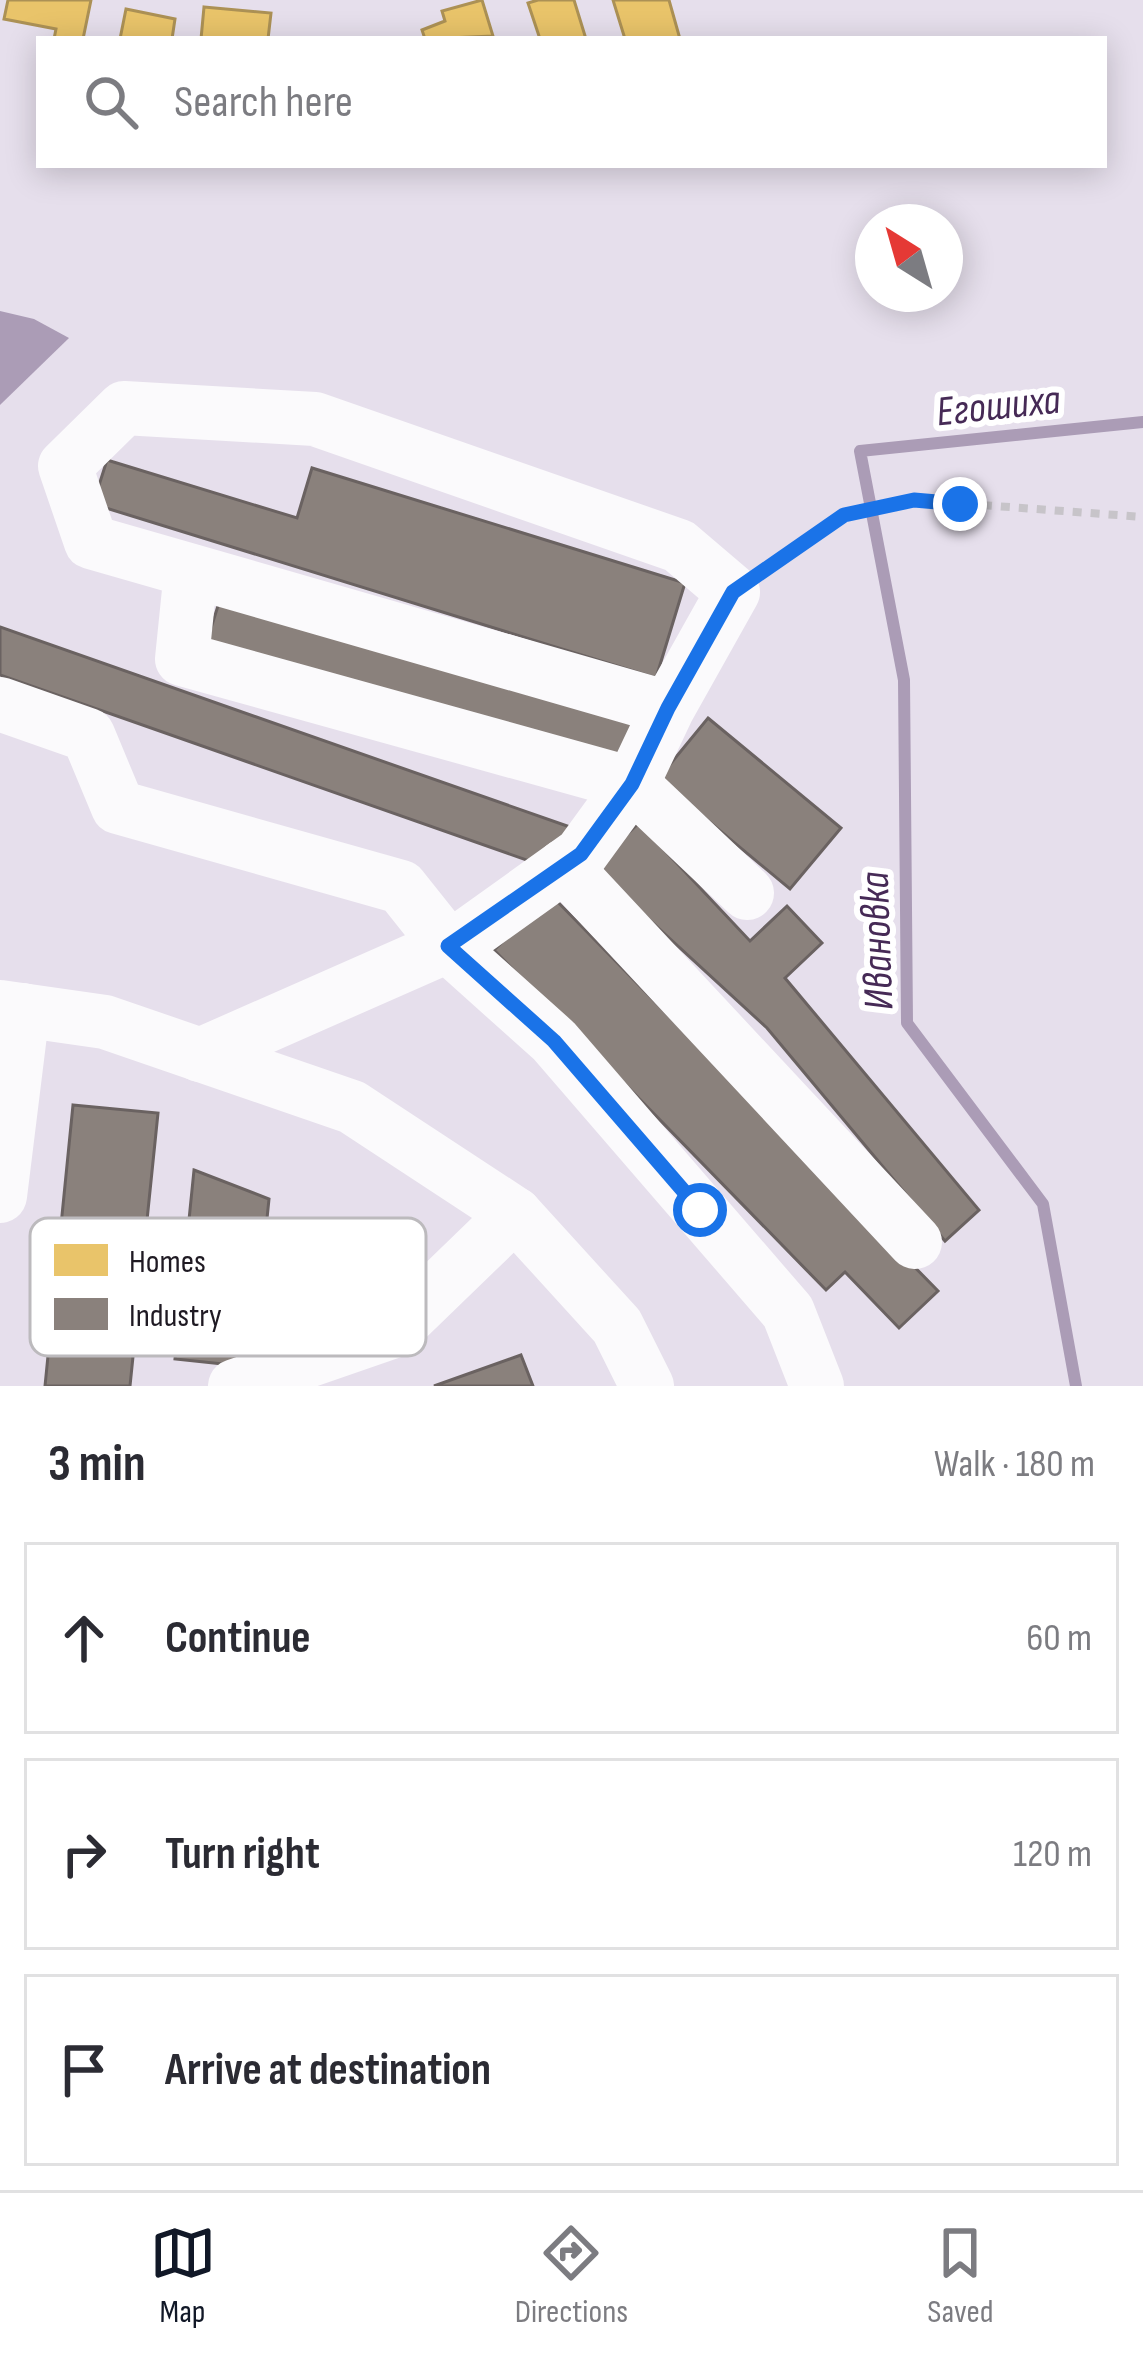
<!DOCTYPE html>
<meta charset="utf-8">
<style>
body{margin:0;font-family:"Sofia Sans Condensed",sans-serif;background:#f2f2f3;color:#2b2b33}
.compass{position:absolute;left:855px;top:204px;width:108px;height:108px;border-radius:50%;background:#fff;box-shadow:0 6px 30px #0003;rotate:323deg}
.stop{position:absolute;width:36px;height:36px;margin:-27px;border:9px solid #1a73e8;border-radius:50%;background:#fff}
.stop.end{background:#1a73e8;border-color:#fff;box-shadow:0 3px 12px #0008}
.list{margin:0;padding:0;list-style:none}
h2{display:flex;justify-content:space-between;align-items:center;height:156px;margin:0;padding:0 48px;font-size:51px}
h2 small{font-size:39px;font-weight:400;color:#7c7c81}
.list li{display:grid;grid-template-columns:78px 1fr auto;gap:36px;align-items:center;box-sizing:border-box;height:192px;margin:0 24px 24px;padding:0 24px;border:3px solid #e1e1e2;border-radius:0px}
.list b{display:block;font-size:45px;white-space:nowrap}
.list em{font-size:39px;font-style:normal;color:#7c7c81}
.icon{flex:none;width:66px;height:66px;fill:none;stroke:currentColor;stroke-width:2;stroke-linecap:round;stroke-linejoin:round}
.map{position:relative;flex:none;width:1143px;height:1386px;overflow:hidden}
.search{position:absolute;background:#fff;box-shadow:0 6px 30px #0003;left:36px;right:36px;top:36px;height:132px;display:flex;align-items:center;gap:30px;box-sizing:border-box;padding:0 42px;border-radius:0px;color:#7c7c81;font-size:45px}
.sheet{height:804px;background:#fff}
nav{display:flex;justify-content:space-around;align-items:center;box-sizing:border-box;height:168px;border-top:3px solid #e1e1e2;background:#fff;font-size:33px;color:#7c7c81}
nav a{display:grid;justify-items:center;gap:6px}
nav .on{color:#111827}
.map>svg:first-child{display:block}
.water{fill:#ab9cb6}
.homes{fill:#e9c46a;stroke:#ac9155;stroke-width:3}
.industry{fill:#8a817c;stroke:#6a6261;stroke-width:3}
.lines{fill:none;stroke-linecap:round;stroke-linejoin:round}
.stream{stroke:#ab9cb6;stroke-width:12}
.path{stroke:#c7c4c9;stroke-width:8;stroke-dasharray:9 9;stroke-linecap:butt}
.minor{stroke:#fbfafc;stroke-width:54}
.route{stroke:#1a73e8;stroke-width:15}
.labels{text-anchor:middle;stroke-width:12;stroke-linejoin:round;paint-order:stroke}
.water-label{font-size:42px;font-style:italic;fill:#462a56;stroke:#fff}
.key{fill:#fff;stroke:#bcbabd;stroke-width:3}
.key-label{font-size:33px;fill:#1f1a23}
</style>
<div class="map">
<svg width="1143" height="1386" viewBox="0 0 1143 1386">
<rect width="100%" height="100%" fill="#e6dfec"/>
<polygon class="water" points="0,311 34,319 69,338 0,405"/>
<g class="homes">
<polygon points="8,0 91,0 83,39 54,39 56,29 4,19"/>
<polygon points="482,0 493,36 425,39 422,30 445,21 442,11"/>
<polygon points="538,0 574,0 586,39 540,39 528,3"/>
<polygon points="613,0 669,0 680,39 625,39"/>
<polygon points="204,7 271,13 268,39 201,39"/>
<polygon points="126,9 175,19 172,39 120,39"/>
</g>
<g class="industry">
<polygon points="107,460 297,518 312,468 685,583 656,678 93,504"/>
<polygon points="222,593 639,718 624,770 206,644"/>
<polygon points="0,627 570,827 555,870 0,675"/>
<polygon points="708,718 841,828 790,889 658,779"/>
<polygon points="639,823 750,941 787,906 822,943 785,978 979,1210 945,1241 767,1028 592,867"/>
<polygon points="551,895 938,1291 899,1328 845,1272 826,1290 494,950"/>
<polygon points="73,1105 158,1113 130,1386 45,1386"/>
<polygon points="194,1170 269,1199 252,1367 175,1359"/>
<polygon points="521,1355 533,1386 434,1386"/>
</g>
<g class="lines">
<polyline class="stream" points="1076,1386 1043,1204 907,1023 904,680 860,451 1143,422"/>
<polyline class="path" points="767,568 845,515 914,500 1143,517"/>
<g class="minor">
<polyline points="191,571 182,659 632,784 747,893"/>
<polyline points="0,704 88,735 118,807 401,887 448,946 554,1041 788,1312 817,1386"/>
<polyline points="564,866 915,1242"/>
<polyline points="0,1007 105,1022 352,1107 515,1214 617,1326 647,1386"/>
<polyline points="200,1055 461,940 581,854 632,784 668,708 733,592 679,546 315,419 124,408 65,466 91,542 668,708"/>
<polyline points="0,1196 23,1010"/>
<polyline points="235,1386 394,1331 515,1214"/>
</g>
</g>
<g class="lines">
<polyline class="route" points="700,1210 554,1041 448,946 581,854 632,784 668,708 733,592 844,515 914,500 960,504"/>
</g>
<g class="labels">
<g class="water-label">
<text transform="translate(998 404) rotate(-6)" y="15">Егошиха</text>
<text transform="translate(875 941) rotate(-92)" y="15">Ивановка</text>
</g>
</g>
<rect x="30" y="1218" width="396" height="138" rx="18" class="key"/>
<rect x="54" y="1244" width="54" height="32" fill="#e9c46a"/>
<rect x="54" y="1298" width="54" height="32" fill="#8a817c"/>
<g class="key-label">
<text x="129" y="1272">Homes</text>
<text x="129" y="1326">Industry</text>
</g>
</svg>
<svg class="compass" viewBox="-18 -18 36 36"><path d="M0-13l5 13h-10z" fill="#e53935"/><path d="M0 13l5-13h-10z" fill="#7c7c81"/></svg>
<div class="stop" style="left:700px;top:1210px"></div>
<div class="stop end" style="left:960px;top:504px"></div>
<div class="search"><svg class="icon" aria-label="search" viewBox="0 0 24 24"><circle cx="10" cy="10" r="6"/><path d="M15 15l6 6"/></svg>Search here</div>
</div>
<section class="sheet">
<h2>3 min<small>Walk · 180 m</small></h2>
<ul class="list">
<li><svg class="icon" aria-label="ahead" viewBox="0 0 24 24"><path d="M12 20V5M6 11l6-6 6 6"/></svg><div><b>Continue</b></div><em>60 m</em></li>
<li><svg class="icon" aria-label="right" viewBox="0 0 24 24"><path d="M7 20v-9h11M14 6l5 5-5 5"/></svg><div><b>Turn right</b></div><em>120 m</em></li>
<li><svg class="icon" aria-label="arrive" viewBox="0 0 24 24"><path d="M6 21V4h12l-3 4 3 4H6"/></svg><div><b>Arrive at destination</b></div></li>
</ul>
</section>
<nav>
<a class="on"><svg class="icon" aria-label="map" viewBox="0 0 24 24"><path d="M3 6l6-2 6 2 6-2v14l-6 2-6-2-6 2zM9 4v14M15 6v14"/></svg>Map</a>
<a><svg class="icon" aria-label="directions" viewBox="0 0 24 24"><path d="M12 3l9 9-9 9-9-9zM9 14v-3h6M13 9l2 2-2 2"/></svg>Directions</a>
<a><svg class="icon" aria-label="saved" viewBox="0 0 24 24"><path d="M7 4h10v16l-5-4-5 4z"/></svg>Saved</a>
</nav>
